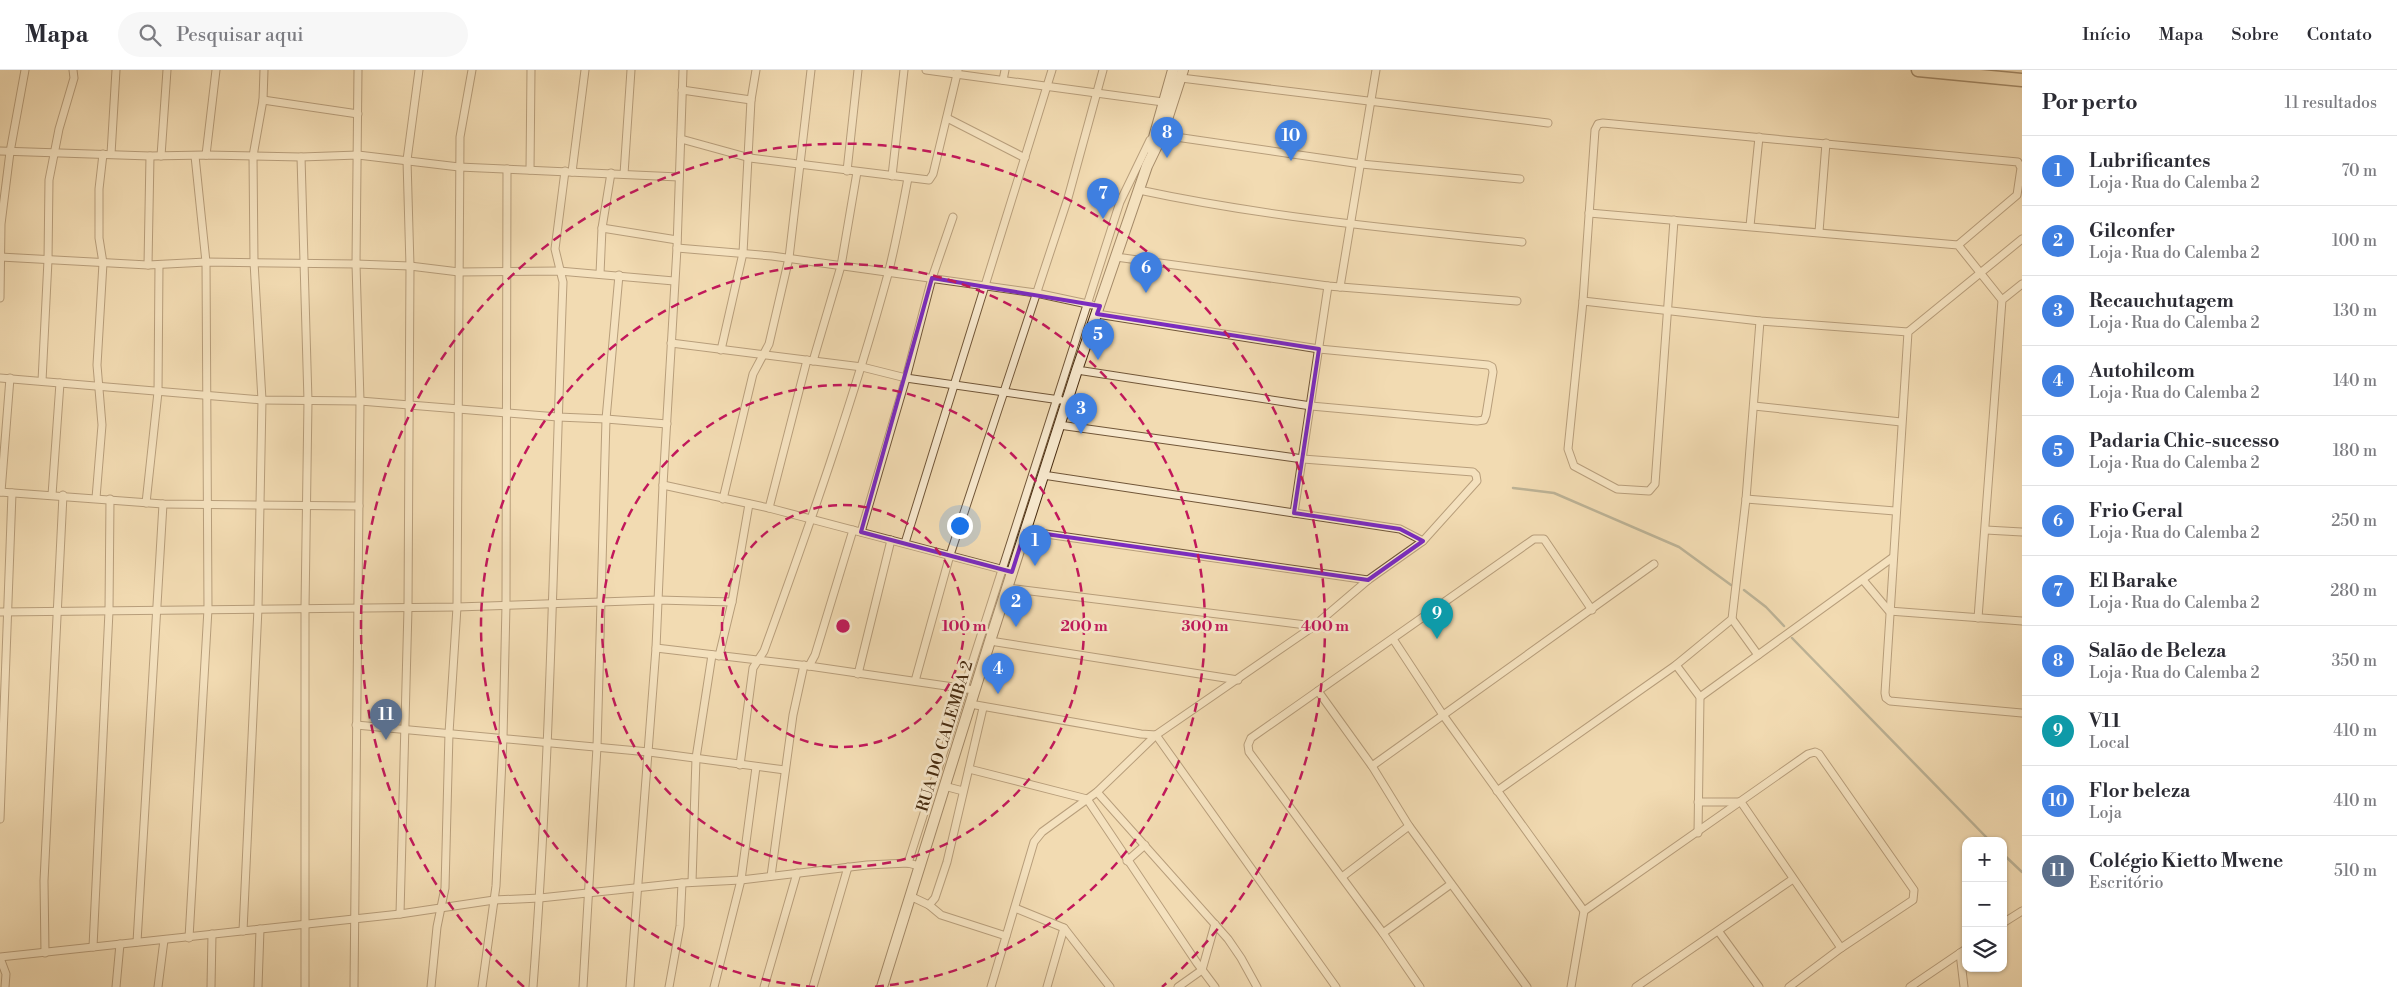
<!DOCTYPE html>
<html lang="pt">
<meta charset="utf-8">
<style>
body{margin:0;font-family:"Libre Bodoni",serif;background:#f7f7f7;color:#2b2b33}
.controls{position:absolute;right:15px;bottom:15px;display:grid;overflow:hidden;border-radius:10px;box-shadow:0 1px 4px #0004}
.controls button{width:45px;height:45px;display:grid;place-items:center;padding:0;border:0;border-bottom:1px solid #e1e1e2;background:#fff;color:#2b2b33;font:25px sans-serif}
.you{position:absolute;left:959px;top:455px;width:18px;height:18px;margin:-12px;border:4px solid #fff;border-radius:50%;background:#1a73e8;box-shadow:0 0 0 8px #1a73e833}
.badge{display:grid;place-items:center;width:32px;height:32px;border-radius:50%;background:#8f2418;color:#fff;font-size:16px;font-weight:700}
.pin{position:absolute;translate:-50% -41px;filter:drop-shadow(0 1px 2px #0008)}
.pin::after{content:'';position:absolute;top:26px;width:18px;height:15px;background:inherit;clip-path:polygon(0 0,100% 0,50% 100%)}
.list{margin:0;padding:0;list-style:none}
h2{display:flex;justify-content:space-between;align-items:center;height:65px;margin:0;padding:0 20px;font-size:21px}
h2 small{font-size:16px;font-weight:400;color:#7c7c81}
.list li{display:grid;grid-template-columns:32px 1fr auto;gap:15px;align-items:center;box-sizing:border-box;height:70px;padding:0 20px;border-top:1px solid #e1e1e2}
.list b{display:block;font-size:19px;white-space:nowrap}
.list p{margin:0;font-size:16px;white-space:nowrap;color:#7c7c81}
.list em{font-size:16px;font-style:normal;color:#7c7c81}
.icon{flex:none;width:28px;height:28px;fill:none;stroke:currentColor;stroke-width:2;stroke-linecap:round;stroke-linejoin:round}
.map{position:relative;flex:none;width:2022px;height:917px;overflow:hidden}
header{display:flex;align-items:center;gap:30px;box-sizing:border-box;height:70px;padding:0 25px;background:#fff;border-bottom:1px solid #e1e1e2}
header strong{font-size:24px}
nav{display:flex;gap:28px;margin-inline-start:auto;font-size:18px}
.search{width:350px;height:45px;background:#f7f7f7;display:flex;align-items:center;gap:12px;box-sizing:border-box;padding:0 18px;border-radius:28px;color:#7c7c81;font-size:19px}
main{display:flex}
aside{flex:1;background:#fff}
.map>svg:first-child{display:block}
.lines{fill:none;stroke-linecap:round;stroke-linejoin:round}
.stream{stroke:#7a8071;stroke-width:2.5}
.street-casing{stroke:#715638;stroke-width:9}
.secondary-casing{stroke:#462a0f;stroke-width:12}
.highway-casing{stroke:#462a0f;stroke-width:15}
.street{stroke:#f7e8cd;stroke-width:7}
.secondary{stroke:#f7e8cd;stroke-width:10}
.highway{stroke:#f2dbb2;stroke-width:12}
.marked{fill:none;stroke:#7b2cbf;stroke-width:4;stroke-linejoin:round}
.ring{fill:none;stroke:#c2185b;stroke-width:2.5;stroke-dasharray:9 6}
.labels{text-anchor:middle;stroke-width:5;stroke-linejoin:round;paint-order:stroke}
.street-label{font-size:16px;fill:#462a0f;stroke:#f7e8cd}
.centre{fill:#c2185b;stroke:#f7e8cd;stroke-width:2.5}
.ring-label{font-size:15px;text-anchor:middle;font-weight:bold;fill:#c2185b;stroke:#f7e8cd;stroke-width:5;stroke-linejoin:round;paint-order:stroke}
</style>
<header>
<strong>Mapa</strong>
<div class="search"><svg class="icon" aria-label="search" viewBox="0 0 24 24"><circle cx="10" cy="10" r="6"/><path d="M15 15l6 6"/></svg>Pesquisar aqui</div>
<nav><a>Início</a><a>Mapa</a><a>Sobre</a><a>Contato</a></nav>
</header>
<main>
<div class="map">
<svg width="2022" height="917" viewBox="0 0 2022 917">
<rect width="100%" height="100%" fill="#f2dbb2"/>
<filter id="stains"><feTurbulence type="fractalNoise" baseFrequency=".004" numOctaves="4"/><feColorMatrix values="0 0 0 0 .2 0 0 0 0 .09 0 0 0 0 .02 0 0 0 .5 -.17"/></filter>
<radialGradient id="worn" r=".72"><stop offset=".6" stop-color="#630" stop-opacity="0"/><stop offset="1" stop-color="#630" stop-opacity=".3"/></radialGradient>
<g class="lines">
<g class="stream">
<polyline points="1513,418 1554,423 1679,477 1731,515"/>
<polyline points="1744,520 1766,537 1784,556"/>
<polyline points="1792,568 1990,771"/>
<polyline points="2003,784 2022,802"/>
</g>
<defs>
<g id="street">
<polyline points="926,0 1163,32"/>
<polyline points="1181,8 1548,53"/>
<polyline points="1003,10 1005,0"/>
<polyline points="682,20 751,30"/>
<polyline points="263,30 358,44"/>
<polyline points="947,48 1025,88"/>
<polyline points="1162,65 1361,94 1520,109"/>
<polyline points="681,69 750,88 929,110 933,104 958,0"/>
<polyline points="0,81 150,86 206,85 301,87 358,85 459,97 679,107"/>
<polyline points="111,84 116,0"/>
<polyline points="206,85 216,0"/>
<polyline points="161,86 167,0"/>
<polyline points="301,87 308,331 305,538 305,917"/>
<polyline points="530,100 531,0"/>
<polyline points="847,101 858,0"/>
<polyline points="572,102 585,0"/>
<polyline points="624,104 631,0"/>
<polyline points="892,106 904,0"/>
<path d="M1139,120c126,27 255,39 383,52"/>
<polyline points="1589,143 1958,175 2002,230"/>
<polyline points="1674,150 1655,414 1649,421 1617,419 1574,396 1568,379 1583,231 1595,60 1598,54 1603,53 2018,92 2021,98 2017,125 1958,175"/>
<polyline points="1750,156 1759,67"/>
<polyline points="602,158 677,170"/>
<polyline points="1819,162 1826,73"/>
<polyline points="2022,169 1908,262 1885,623 1886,628 1890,631 2022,643"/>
<polyline points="677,178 772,186 1036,223 1092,235"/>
<polyline points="0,187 148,195 206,192 356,194 410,196 459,202 559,201 674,211"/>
<polyline points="1116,187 1328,216 1517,231"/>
<polyline points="148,195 150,86"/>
<polyline points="600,204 602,158 611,103"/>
<polyline points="1340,217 1376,0"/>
<polyline points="0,228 1,154 10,82 25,0"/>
<polyline points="1583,231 1760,251 1908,262"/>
<polyline points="671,273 862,297 906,308 1060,330"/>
<polyline points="721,280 743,183 751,30 756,0"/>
<polyline points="813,291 841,196 857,102"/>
<polyline points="1077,300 1311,336 1477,351 1484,350 1486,345 1493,302 1492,297 1488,295 1319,279 1097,244"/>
<polyline points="0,308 262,330 360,331 558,347 606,349 667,354"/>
<polyline points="42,311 48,190 49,110 59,59 74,8 73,0"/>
<polyline points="1754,336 1901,352"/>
<polyline points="1043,405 1400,459 1423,471"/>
<polyline points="663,415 769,438 1012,502"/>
<polyline points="0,422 163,434 359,436"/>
<polyline points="1,422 10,308"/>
<polyline points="52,425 60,313"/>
<polyline points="96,428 102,355 97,295 103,193 99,168 99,119 103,84"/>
<polyline points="723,429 753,304 769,274 789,188 811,0"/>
<polyline points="1746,429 1895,441"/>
<polyline points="146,433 158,322 159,195"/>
<polyline points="769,438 807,290"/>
<polyline points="1294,443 1328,216"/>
<polyline points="1986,460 2022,462"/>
<polyline points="1025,461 1368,510"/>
<polyline points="861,462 906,308 932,208 953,147"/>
<polyline points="905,473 1052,0"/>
<polyline points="1863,510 1889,541 2022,551"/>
<polyline points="1007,518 1314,556"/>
<polyline points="0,542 457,537 658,530 732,532"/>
<polyline points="1978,548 2002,230 2022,214"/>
<polyline points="1732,549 1758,585"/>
<polyline points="1393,569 1443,645 1584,841"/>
<polyline points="990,571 1238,610"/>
<polyline points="656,578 809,596 974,620"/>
<polyline points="719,586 732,532 749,434"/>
<polyline points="1676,595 1700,627 1698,763"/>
<polyline points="809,596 815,585 853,460"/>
<polyline points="858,604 891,470"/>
<polyline points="915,611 950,485 1068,128 1103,0"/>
<polyline points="1318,621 1372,696 1409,756 1527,917"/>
<polyline points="1700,627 1892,488"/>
<polyline points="970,634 1141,664 1156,665"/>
<polyline points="356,655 649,682 785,700"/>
<polyline points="1156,665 1336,917"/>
<path d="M740,695l13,-97 11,-17c45,-124 89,-249 124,-377 8,-31 14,-64 20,-96"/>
<polyline points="1372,696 1654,494"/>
<polyline points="969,699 1087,729 1197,893 1215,917"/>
<polyline points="944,716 963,721"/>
<polyline points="1497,721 1676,595 1732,549 1746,429 1760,251"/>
<polyline points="1097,722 1228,869 1241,888 1257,917"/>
<polyline points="1698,732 1741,732 1841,878"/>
<polyline points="0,749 12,423"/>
<polyline points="1127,791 1145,775"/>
<polyline points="908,793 1120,132 1150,70"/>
<polyline points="771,806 793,645 804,595"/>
<polyline points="1342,807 1409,756"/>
<polyline points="692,812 696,688 712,585"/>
<polyline points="910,826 929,835 941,845 1006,866"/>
<polyline points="929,835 935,828 947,792 983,638"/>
<polyline points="1015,838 1064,858 1110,917"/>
<polyline points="400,844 408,538 410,196 407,90 419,0"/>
<polyline points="2003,853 2022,841"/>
<polyline points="243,861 258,538 262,330 254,192 253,86 263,30 264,0"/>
<polyline points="1719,862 1759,917"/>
<polyline points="1383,863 1451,814"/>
<polyline points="189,868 208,539 206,192 195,86"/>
<polyline points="137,872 163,434"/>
<polyline points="93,877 109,541 110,429"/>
<polyline points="45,883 44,811 63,425"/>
<polyline points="1960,883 1964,917"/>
<polyline points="0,887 400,844 494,830 540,828 682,813 741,810 867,795 908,793 919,796"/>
<polyline points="0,888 6,904 5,917"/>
<polyline points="116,917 120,874"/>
<polyline points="158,917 164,870"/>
<polyline points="211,917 212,864"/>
<polyline points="258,917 260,859"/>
<polyline points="354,917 360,331 356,194 358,0"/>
<polyline points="431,917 437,857 445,818 449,663 457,537 460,67 472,0"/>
<polyline points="482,917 496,816 503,668 506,535 507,99"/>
<path d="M533,917c18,-235 21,-470 30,-705l-8,-33 10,-78"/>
<polyline points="583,917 597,677 606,349 619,205"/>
<polyline points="630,917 656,578 663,415 677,178 683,0"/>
<polyline points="669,917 680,856 682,813"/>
<polyline points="714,917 741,810 756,697"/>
<polyline points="764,917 797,803"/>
<polyline points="813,917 848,797"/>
<polyline points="991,917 1034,772 1042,762 1097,722 1156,665 1314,556 1368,510 1423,471 1477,411 1476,405 1473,402 1303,389 1059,355"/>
<polyline points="1047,917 1064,858"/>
<polyline points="1178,917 1202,900 1215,854"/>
<polyline points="1420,917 1383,863 1249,682 1248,675 1251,668 1534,469 1544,469 1592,540"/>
<polyline points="1571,917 1584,841 1808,684 1815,682 1819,684 1914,820 1913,830 1841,878 1789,917"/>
<polyline points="1636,917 1793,809"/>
<polyline points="1910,917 1966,879"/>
</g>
<g id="secondary">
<polyline points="1151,78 1173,0"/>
<polyline points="882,917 990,571 1077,300 1147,96 1162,65 1183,0"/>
</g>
<polyline id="highway" points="1918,0 2022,10"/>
</defs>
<use href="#street" class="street-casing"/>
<use href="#secondary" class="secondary-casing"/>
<use href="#highway" class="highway-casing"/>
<use href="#street" class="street"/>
<use href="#secondary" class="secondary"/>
<use href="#highway" class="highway"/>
</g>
<path d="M0 0H2022V917H0ZM932,208l168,28 -3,8 222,35 -25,164 106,16 23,12 -55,39 -343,-49 -13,41 -151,-40z" fill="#f2dbb2" fill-opacity=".55" fill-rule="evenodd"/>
<path class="marked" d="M932,208l168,28 -3,8 222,35 -25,164 106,16 23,12 -55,39 -343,-49 -13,41 -151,-40z"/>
<g class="ring">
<circle cx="843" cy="556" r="121"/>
<circle cx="843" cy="556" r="241"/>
<path d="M815 917A362 362 0 1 1 871 917"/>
<path d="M524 917A482 482 0 1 1 1162 917"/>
</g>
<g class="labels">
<g class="street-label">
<text transform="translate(944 666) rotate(-73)" y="6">RUA DO CALEMBA 2</text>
</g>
</g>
<circle cx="843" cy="556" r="8" class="centre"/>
<g class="ring-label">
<text x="964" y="561">100 m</text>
<text x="1084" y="561">200 m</text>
<text x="1205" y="561">300 m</text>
<text x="1325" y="561">400 m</text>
</g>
<rect width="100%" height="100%" filter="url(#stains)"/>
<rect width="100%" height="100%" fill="url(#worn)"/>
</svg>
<div class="controls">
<button>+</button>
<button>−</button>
<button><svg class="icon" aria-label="layers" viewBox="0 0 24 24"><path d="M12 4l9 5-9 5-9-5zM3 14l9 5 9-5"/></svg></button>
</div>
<div class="you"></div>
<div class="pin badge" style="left:1035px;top:496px;background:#3f7fe0">1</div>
<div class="pin badge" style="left:1016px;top:557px;background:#3f7fe0">2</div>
<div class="pin badge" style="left:1081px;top:364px;background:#3f7fe0">3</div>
<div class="pin badge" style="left:998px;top:624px;background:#3f7fe0">4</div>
<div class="pin badge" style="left:1098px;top:290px;background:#3f7fe0">5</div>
<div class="pin badge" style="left:1146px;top:223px;background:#3f7fe0">6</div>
<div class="pin badge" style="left:1103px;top:149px;background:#3f7fe0">7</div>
<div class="pin badge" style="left:1167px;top:88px;background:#3f7fe0">8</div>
<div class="pin badge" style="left:1437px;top:569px;background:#0f9aa8">9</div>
<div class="pin badge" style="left:1291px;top:91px;background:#3f7fe0">10</div>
<div class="pin badge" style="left:386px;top:670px;background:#5c6f8a">11</div>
</div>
<aside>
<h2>Por perto<small>11 resultados</small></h2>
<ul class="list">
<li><span class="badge" style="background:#3f7fe0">1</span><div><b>Lubrificantes</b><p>Loja · Rua do Calemba 2</p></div><em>70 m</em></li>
<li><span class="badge" style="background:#3f7fe0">2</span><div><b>Gilconfer</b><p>Loja · Rua do Calemba 2</p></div><em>100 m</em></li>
<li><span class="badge" style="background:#3f7fe0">3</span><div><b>Recauchutagem</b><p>Loja · Rua do Calemba 2</p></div><em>130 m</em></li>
<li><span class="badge" style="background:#3f7fe0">4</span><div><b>Autohilcom</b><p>Loja · Rua do Calemba 2</p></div><em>140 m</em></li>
<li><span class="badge" style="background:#3f7fe0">5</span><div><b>Padaria Chic-sucesso</b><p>Loja · Rua do Calemba 2</p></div><em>180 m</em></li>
<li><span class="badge" style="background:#3f7fe0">6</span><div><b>Frio Geral</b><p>Loja · Rua do Calemba 2</p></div><em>250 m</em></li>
<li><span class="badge" style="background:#3f7fe0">7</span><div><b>El Barake</b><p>Loja · Rua do Calemba 2</p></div><em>280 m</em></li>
<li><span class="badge" style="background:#3f7fe0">8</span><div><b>Salão de Beleza</b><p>Loja · Rua do Calemba 2</p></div><em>350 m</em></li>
<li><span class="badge" style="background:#0f9aa8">9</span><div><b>V11</b><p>Local</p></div><em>410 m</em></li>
<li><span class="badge" style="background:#3f7fe0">10</span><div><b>Flor beleza</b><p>Loja</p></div><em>410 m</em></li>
<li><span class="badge" style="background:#5c6f8a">11</span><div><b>Colégio Kietto Mwene</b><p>Escritório</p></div><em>510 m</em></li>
</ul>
</aside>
</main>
